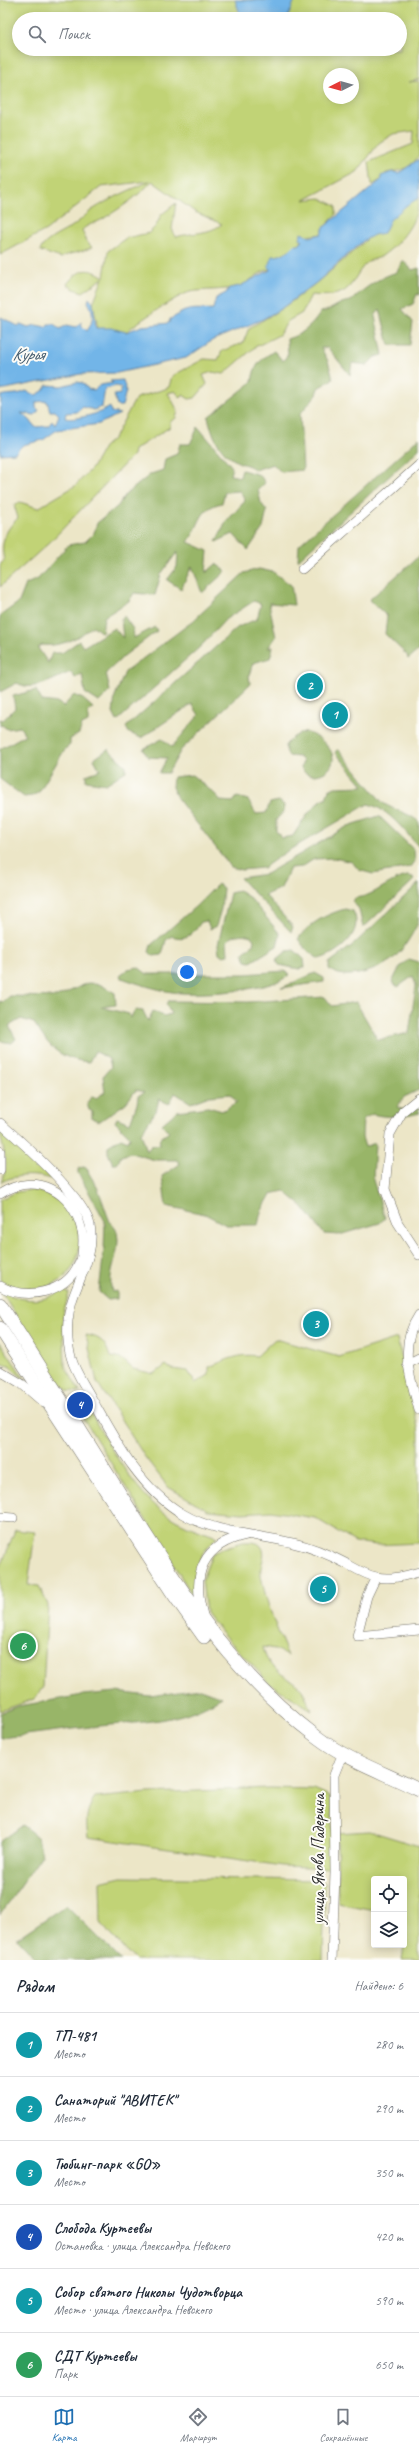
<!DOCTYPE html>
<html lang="ru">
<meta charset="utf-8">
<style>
body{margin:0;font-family:Caveat,sans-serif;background:#f6f6f7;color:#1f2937}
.controls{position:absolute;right:12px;bottom:12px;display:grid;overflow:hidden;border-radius:4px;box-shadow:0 2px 10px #0003}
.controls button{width:36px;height:36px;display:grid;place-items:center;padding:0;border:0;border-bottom:1px solid #e0e1e3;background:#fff;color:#1f2937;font:20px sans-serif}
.compass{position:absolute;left:323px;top:68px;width:36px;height:36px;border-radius:50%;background:#fff;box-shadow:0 2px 10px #0003;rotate:264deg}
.you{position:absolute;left:187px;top:972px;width:14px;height:14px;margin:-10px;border:3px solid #fff;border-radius:50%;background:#1a73e8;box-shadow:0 0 0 6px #1a73e833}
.badge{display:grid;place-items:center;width:26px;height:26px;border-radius:50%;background:#1f6fb2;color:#fff;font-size:13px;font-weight:700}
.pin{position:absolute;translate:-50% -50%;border:2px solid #fff;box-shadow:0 1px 4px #0006}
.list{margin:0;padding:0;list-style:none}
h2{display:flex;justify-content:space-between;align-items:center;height:52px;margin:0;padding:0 16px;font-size:17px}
h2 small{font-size:13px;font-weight:400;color:#747a83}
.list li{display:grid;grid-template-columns:26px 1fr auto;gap:12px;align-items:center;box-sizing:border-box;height:64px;padding:0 16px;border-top:1px solid #e0e1e3}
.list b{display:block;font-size:15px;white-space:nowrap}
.list p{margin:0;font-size:13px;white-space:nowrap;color:#747a83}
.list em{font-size:13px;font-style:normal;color:#747a83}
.icon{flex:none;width:22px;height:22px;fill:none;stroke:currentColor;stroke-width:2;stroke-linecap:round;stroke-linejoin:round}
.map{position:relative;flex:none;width:419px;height:1960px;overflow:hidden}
.search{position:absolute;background:#fff;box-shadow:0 2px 10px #0003;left:12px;right:12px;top:12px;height:44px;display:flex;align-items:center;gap:10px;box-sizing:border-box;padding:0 14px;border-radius:22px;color:#747a83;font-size:15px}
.sheet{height:436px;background:#fff}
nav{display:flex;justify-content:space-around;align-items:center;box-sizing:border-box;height:56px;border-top:1px solid #e0e1e3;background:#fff;font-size:11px;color:#747a83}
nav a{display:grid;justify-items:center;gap:2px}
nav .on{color:#1f6fb2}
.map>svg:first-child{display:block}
.green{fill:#c1d376;stroke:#767f50;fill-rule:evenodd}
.forest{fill:#98b567;stroke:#627049;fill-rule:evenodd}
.water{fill:#72b5e8;stroke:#4e708a;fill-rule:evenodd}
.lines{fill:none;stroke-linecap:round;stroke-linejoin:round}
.minor-casing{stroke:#6f6c62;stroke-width:10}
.highway-casing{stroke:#6f6c62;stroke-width:14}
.minor{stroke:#fff;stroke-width:9}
.highway{stroke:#fff;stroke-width:13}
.labels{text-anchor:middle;stroke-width:4;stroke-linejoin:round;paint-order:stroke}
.street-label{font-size:17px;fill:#2b2b2b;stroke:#fdfcf7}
.water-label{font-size:18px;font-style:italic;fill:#445b6d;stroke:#fdfcf7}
</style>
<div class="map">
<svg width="419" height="1960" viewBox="0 0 419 1960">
<rect width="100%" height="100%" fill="#fdfcf7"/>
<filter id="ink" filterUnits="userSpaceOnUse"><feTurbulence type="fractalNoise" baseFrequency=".025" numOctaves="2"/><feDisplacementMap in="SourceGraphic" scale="8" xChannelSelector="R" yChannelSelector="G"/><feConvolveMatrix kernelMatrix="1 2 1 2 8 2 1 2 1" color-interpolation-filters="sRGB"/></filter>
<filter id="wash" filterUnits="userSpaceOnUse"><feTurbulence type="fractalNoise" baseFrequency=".012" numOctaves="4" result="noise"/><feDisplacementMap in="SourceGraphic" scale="16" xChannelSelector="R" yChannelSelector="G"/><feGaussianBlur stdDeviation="0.9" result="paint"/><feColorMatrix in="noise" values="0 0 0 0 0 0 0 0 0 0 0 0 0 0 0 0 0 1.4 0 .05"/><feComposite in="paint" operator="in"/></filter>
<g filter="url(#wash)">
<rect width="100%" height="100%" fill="#ece6c7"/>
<g class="green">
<path d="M0,0h419v79l-10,3 10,-1v74c-8,14 -18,15 -33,18l-5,7 -9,5 -3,-23 44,-18 1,-13 -21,3 -14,9 -22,29 -53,28 16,-2 16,8v9l-12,12 -3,7 -16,2 -6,9 -21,11 -7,13c-14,2 -21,15 -35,18 -14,4 -31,2 -46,5 -10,2 -56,32 -64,40l-28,-3 -5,-26 10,-25 -20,14 -9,-3 -7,-5c12,-15 21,-18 37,-7l4,-26 18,-13 23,-5 7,-7 5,-11 15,-12 -4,26 4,8c16,-5 32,-2 46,-13l-27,-12 -43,-31c-12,14 -30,26 -46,36 -8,6 -17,6 -24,13l4,11 6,6c-10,6 -22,5 -31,11l-21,-7c3,-10 20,-17 28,-22 9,-5 16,-13 24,-19 19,-12 38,-20 58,-29l-49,6 -55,43 -46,25zM19,19h381v30h-381zM329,74h24v24h-24z"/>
<path d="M419,196c0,24 -17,46 -37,60 -4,3 -10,3 -14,6 -9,7 -12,17 -19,25 -9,10 -25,9 -38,8l-9,18 -14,8 -9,14 -24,12 -31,27 -12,-2 -9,3 4,9 -12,14 -6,1 -6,-4 -2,3 -6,-7 -7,2 10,18 -2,7 -6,4v5l-36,23 -1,5 -83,87 -50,45v-22l4,-5c-4,-17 1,-30 14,-42l-4,-13 6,-3 18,6 37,-22 17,-18 12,-21 10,-9 22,-40 29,-9 4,-2 3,-11 32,-17 14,1 4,-9 21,-8 6,-15c61,-32 111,-84 163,-129z"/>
<path d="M0,1127l52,52c-18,-5 -34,-5 -51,3 11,-20 -1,-35 -1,-55z"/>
<path d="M30,1190c68,8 65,101 -2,99 -11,0 -19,-2 -28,-9v-81l17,-7z"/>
<path d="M62,1289l7,4 -6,22 2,51 15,26 -12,-1 -10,-9 -57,-91c20,10 43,14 61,-2z"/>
<path d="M86,1335c15,2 20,8 24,22l12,2 11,10 21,5 12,-9 5,4 17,2 7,12 14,-8v-8c17,-7 30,-14 48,-11l18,-17 64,18 58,-19 22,94v111l-43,2 -21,-3 -40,-24 -44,-7 -28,2 -35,-3 -40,-23 -23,-30 -48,-75z"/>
<polygon points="0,1342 26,1381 9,1366 0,1363"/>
<path d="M89,1410c21,37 49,90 88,111 13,7 27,11 40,16 -21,21 -25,34 -21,64l-116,-188z"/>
<polygon points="15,1530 35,1532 28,1585 39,1586 48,1605 43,1687 34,1699 0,1711 0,1569"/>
<path d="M243,1542c6,0 14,-1 18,4 7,8 -2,19 0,29 5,29 16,54 27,81l-13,-7 -12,-2c5,27 26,27 39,43 4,6 7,14 10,20l-42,-26 -48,-51 -16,-21 -4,-32 10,-26 14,-7z"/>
<path d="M268,1788l46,1 18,8 1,71 -51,-2 -194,-29c-2,-15 -3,-26 7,-39l53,-5z"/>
<polygon points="370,1831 419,1846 419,1960 402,1960 404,1945 404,1879 374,1879 374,1910 338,1903 337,1833"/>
<polygon points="121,1877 320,1880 325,1883 323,1960 135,1960 101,1924 100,1882"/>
</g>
<g class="forest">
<path d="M403,260l9,10 7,-2v27l-2,-1 -4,10 -11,5 11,13 -3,23h-21l-9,-36 -5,7 8,39 -8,2 -8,8 -15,-2 -2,12 -22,-27h-7l7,13 5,18 -15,9 -2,7 -16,19 3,56 -22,2 -8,-8 -18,6c-6,-6 -12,-5 -19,-9 -17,-9 -24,-27 -28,-44l44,-35c2,-17 8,-22 22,-31l9,10 5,-7 -1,-15c16,-5 25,-13 34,-27 13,-2 16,-10 30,-11 13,-13 29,-24 46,-29z"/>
<path d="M198,427l34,40 -2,8 10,2 2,-7 18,5 5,8 -7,7 3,13 6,8 -4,17 -15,22 -15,-16 -17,8 10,-20 19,-21 -5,-10 -15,1 -3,11c-24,5 -21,22 -34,39l20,9 -2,22 10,-9 10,7 -24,22 -10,-27 -11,23 -14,-9 10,-13 1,-16 -17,23 -6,21 -21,-2 -5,8 -25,16 -2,16 -9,-7c-15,12 -31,21 -51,19l-4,3 10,15 4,-10h10l17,-12 4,6 31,-19 9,10 -2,-20 3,-2 9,13 1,9 21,-11 2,4 -32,24 -19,18 4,18 -11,11 -14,-9 -3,-19 -7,4 -4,-6c-17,6 -37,21 -54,11l-17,9v-76l19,-14 7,-18 12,-5 30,-34 17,-3 9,-9 3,-10 21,-17 7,-11 26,-21 12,-4 2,-11 12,-5 3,-10h10z"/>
<polygon points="419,438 419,449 298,560 299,545"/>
<polygon points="419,556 419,650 408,659 407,655 385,634 387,616 369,600"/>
<polygon points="259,569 273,572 291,585 294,605 269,603 276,637 268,648 273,647 270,658 253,663 249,675 250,684 181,750 168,773 159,773 167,758 148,757 143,749 162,739 172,747 199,715 192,704 141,738 129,733 126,727 238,627 257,619 261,604 254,601 226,619 201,646 117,721 113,713 115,696 125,672 193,621 244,573"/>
<polygon points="36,690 42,701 59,703 63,707 74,695 83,699 93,708 88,712 88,722 82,725 79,734 70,739 70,745 65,749 39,792 32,796 24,797 0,779 0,749 25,735 20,727 7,729 2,725 0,726 0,719 3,720 15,708 13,696"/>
<path d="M305,732c12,3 35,19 26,34 -6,10 -24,13 -30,2l2,-7 -4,-4 -11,-1 -3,-10c5,-8 11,-11 20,-14z"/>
<polygon points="108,749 126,766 126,771 106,784 86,781 86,775 100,770 94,759"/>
<path d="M338,749l45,54c12,8 25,9 36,19v25c-14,-15 -30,-38 -51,-43l-82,48 -23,16 -22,2 -10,-3 -54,-69 -5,-11 1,-10 19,-2 24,20 4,6 13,1 4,-5 11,3 8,14 10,-1 4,-10 9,-2 5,4v6l-8,9v11l6,7 11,-2c6,-10 23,-36 33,-38l3,-8 6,-3 29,-1 -29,-34z"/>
<polygon points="379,816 414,850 415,860 410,867 373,874 359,870 352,862 334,858 314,859 302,867 290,868 281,888 265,895 293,927 291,932 240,878 266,874 348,826"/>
<path d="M407,876l6,1 1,3 -51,48 -4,-19 -6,-7 2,-4c21,-2 31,-17 52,-22z"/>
<path d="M419,883c0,11 0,30 -1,40 -6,12 -14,26 -24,35 -14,12 -50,25 -65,11v-6l25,-19z"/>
<path d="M218,884l5,4 -2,21 -5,17 -6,3 -3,-8 -6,1c-8,12 -15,19 -29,14l-6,4 -4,15 -9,1 -4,-4 2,-7 44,-38z"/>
<path d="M239,891l11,7 30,36 -3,12 -26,16 -5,-1 -3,-8 10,-8 1,-5 -3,-4c-9,-3 -17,-2 -24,5l1,14 -5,1 -4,-3 -1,-8 12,-52z"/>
<path d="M345,909l8,2c12,22 -15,43 -34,48l-12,-8 -9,-12c11,-16 29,-25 47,-30z"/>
<polygon points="294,950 304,959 305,967 299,969 279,965 276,960 287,951"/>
<path d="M409,959l10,3v128l-15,7 -7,10 9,4 13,-8v10c-11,4 -35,5 -46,1l-10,5 -1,18 3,10 10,-4 -2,37 12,38 -5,5 -41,12 -15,-1 -22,-28 -18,-15 -13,3 -10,18 -3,13h-32l-21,-11 -39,-8 -4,-30 18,-12 -3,-4h-22l-24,-7 -10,3 -4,8h-4l-5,-11v-7l13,-8 7,3 2,-4 -15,-15 2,-4 13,5 7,-19 1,-8 6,-4 -8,-2 -10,13 -26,18 -8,-3v-7l-3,-1 -2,-7 4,-6 5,1 9,-6 -2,-16 8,-9 -2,-8 -14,-8 -6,11c-30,-3 -40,-15 -55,-39l-13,-4 -12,7 7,13 -4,4 -12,-2v-40l3,1 7,-6 47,1 31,-14 11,1 16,9 1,12 -15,2 28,7 1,4 5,-8 8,1 5,10 5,-10 11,5 7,-2 -5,-10 2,-3 80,1 77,-5 7,9 24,-4 22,38 31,-7 7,-47 -3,-10 -15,11 -6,-5 8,-15zM175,1093l16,10 18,-7 21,-2 7,8 -15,9 -14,-4 -31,4 -15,13 7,8 -10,7 1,5 -9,2 -4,5 -6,-18 15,-22 3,-12 10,5z"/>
<path d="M138,967l9,7h98l40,-3 5,3c-15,17 -95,22 -118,18 -14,-2 -37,-9 -50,-14l-2,-3 8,-6z"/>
<polygon points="315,973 324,978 324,982 281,988"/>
<path d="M83,1167l4,1c2,8 7,12 10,19 5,11 8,23 13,35 2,3 6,6 7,10 5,21 -11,39 -5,60l5,-1v8l-9,1 -9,-8 5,-42 1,-29 -27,-48v-4z"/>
<path d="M200,1689l22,8c-45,28 -82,24 -131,30 -31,3 -61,8 -91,11v-25l19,-7 64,-11 33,-3 34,4z"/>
<polygon points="23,1825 38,1838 42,1855 0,1915 0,1842"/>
<polygon points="66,1905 121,1960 38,1960 17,1938"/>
</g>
<g class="water">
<polygon points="235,0 295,0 287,19 246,19 240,14"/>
<path d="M419,159v39l-12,7 -17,15 -6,13 -10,2 -11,6 -47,42 -34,25 -19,11 -50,21 -27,18 -69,15 -36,1 -81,16 1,-73 17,9 3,-2 7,3 8,-2 10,2 2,-3h6l6,5 7,-4 9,2 5,-5 1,4 5,5c7,-10 7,-19 1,-29l1,-4 4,5 3,25h15l15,4 16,-6 27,-3 1,-4c6,-2 9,-6 15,-8 9,-3 18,-1 28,-2l3,-11 10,-5 3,-5 11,-2 30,-16 -2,-4 4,-10c10,0 16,-4 23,-11h4l4,-4 -3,-2 1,-6 9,4 11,-3 3,-7 57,-47v-4l11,-4 7,1z"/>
<path d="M123,380l3,11 -4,15h-5l-3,-11 6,-1 2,-6 -6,-2 -11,3 -3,18 -8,3 -11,-3 -6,5 -11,1 -1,5c8,3 37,-5 45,-11l1,5 9,2 -21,10 -42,6 -14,10 -20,5 -8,8 -15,1 1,-58c9,-3 15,0 25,-5l10,4 7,-4 4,-6 14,1 16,-4 6,1 5,6 6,1 6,-5 13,-2 -3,-2zM47,401l3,10h5l4,4 -4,10 -3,-4 -4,5 -13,1 -5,-7 -9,-7 14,2 4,-5 -3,-2v-6z"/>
</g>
</g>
<g filter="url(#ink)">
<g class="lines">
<defs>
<g id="minor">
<polyline points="302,569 419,465"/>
<polyline points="419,1098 403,1111 390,1134 385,1189 398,1223 419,1255"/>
<path d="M0,1123c23,20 84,74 90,102 7,35 -20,63 -22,96 -1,12 0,25 3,36 4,15 14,29 21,42 23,41 48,90 91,115 32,19 74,20 110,29 19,4 37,12 54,21 9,5 19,11 29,13 15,3 29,-1 43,-5"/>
<polyline points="0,1151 0,1170"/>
<path d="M0,1194c36,-23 73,-3 82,37 3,12 -1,27 -2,40"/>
<path d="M0,1286c26,15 67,7 79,-23"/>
<path d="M419,1315c-21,31 -9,61 0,95"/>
<polyline points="407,1364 419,1358"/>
<polyline points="0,1371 22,1384 44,1403"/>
<polyline points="0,1517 13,1518"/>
<polyline points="376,1577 367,1596 357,1636 419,1630"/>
<path d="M203,1615c-12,-41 0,-71 43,-80"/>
<polyline points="332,1960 335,1873 334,1775 340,1760"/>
</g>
<g id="highway">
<path d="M0,1304c45,69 88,139 132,209 55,86 101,161 185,224 30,23 68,36 102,53"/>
<polyline points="0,1328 172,1592 204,1637"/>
</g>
</defs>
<use href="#minor" class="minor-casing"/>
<use href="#highway" class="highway-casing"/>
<use href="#minor" class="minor"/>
<use href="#highway" class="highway"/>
</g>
</g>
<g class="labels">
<g class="street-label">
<text transform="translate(318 1859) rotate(-90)" y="6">улица Якова Падерина</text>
</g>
<g class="water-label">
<text x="28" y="360">Курья</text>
</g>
</g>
</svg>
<div class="controls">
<button><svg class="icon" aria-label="locate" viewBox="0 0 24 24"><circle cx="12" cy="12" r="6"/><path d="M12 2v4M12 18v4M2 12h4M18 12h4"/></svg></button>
<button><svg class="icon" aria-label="layers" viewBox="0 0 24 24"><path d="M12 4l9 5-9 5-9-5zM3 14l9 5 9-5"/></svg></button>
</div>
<svg class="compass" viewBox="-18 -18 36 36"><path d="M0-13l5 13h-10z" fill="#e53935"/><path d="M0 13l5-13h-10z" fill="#747a83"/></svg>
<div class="you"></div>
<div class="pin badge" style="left:335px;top:715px;background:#0f9aa8">1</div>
<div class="pin badge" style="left:310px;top:686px;background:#0f9aa8">2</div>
<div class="pin badge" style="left:316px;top:1324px;background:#0f9aa8">3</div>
<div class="pin badge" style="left:80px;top:1405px;background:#1a4fb4">4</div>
<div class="pin badge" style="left:323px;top:1589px;background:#0f9aa8">5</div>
<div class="pin badge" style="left:23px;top:1646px;background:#2e9e5b">6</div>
<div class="search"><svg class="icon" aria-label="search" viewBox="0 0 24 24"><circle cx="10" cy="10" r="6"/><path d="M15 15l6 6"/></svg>Поиск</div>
</div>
<section class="sheet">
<h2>Рядом<small>Найдено: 6</small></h2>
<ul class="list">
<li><span class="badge" style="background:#0f9aa8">1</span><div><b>ТП-481</b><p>Место</p></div><em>280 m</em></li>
<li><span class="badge" style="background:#0f9aa8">2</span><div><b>Санаторий &quot;АВИТЕК&quot;</b><p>Место</p></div><em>290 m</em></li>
<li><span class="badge" style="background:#0f9aa8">3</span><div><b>Тюбинг-парк «GO»</b><p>Место</p></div><em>350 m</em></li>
<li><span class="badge" style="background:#1a4fb4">4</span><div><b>Слобода Куртеевы</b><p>Остановка · улица Александра Невского</p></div><em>420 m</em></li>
<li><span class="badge" style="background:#0f9aa8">5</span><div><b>Собор святого Николы Чудотворца</b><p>Место · улица Александра Невского</p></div><em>590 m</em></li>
<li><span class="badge" style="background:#2e9e5b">6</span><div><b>СДТ Куртеевы</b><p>Парк</p></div><em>650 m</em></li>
</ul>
</section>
<nav>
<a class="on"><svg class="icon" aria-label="map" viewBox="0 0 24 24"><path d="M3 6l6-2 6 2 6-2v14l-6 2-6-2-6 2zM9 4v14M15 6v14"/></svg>Карта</a>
<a><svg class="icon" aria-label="directions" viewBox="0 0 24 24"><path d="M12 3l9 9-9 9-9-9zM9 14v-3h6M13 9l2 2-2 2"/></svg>Маршрут</a>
<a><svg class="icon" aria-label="saved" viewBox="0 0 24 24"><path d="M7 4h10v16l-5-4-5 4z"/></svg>Сохранённые</a>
</nav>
